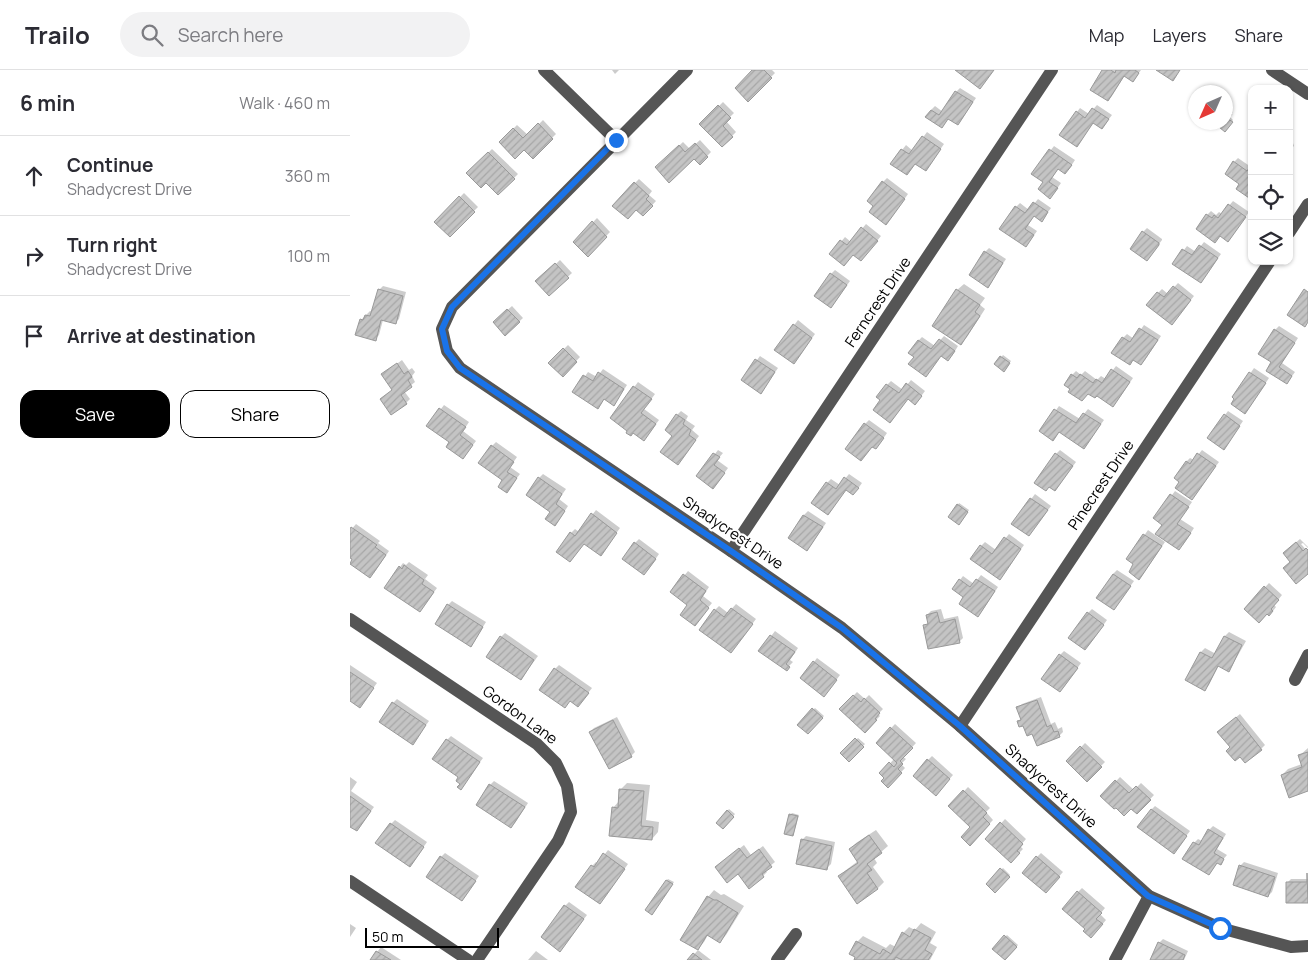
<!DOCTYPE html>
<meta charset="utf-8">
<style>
body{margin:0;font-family:Manrope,sans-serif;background:#f2f2f3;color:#2b2b33}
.controls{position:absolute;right:15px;top:15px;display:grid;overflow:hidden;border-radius:10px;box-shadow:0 1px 4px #0004}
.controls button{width:45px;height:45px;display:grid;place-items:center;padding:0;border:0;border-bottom:1px solid #e1e1e2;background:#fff;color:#2b2b33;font:25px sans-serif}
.compass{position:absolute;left:838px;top:15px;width:45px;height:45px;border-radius:50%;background:#fff;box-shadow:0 1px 4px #0004;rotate:225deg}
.scale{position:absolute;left:15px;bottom:12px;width:134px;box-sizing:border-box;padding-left:5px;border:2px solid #000;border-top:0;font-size:14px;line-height:18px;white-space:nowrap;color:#000;-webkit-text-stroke:4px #fff;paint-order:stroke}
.stop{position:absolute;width:15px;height:15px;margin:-11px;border:4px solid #1a73e8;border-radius:50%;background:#fff}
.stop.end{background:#1a73e8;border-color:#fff;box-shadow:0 1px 5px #0008}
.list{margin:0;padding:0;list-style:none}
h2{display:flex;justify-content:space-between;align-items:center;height:65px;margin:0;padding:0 20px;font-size:21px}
h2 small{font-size:16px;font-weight:400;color:#7c7c81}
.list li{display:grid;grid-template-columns:32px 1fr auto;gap:15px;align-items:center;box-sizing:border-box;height:80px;padding:0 20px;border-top:1px solid #e1e1e2}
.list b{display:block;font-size:19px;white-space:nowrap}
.list p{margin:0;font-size:16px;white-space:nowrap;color:#7c7c81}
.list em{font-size:16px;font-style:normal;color:#7c7c81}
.actions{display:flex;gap:10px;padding:15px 20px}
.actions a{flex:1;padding:11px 0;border:1px solid #000;border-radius:15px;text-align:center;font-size:18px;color:#000}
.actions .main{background:#000;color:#fff}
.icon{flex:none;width:28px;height:28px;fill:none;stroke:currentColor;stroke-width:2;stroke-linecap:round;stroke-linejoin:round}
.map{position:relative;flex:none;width:958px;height:890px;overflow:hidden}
header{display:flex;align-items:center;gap:30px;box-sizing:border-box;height:70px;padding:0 25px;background:#fff;border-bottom:1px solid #e1e1e2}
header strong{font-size:24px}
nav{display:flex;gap:28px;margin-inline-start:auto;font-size:18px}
.search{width:350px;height:45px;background:#f2f2f3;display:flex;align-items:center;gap:12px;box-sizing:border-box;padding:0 18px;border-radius:28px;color:#7c7c81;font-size:19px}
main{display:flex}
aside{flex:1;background:#fff}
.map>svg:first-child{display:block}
.shadow{fill:#0003}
.building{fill:url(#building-hatch);stroke:#999}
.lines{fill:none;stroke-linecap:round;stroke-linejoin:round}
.minor{stroke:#555;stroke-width:12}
.route{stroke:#1a73e8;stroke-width:6}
.labels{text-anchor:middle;stroke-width:4.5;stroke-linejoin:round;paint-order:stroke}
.street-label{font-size:15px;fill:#000;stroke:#fff}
</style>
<header>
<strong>Trailo</strong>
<div class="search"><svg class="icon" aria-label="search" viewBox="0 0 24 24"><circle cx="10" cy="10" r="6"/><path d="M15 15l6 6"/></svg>Search here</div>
<nav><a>Map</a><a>Layers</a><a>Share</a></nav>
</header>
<main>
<aside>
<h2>6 min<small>Walk · 460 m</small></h2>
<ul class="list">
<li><svg class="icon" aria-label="ahead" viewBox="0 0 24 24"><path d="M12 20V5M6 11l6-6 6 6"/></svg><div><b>Continue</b><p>Shadycrest Drive</p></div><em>360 m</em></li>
<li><svg class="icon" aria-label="right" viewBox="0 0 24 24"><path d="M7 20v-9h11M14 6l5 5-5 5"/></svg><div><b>Turn right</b><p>Shadycrest Drive</p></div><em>100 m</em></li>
<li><svg class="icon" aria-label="arrive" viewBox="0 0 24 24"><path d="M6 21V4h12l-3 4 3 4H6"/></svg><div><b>Arrive at destination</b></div></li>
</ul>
<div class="actions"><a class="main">Save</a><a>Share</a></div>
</aside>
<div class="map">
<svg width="958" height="890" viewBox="0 0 958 890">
<defs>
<pattern id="building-hatch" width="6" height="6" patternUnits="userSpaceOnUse" patternTransform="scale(1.25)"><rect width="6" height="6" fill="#c4c4c4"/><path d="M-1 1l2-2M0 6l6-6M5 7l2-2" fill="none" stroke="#a7a7a7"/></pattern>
</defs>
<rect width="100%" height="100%" fill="#fff"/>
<g class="shadow">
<polygon points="262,0 269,0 265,4"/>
<polygon points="404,0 422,0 425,3 398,30"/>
<polygon points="754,0 791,0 786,7 775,5 762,26 758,30"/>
<polygon points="610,18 626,28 611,50 608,54 599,48 592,57 581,40 585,36 593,42 606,22"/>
<polygon points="373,32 384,43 376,51 386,62 372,76 351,54"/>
<polygon points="747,35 762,45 752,58 744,52 727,75 727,42 730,38 739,44"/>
<polygon points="878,38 883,42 879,46 883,50 874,60 865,53 876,52 876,40"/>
<polygon points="193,50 206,64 183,87 174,78 150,72 167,55 178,65"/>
<polygon points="577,62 594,74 576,100 565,93 542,93 556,75 563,81"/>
<polygon points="939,62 944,76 939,80"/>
<polygon points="350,70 361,82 350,93 344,87 307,97 333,72 340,79"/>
<polygon points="704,76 725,90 719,99 709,98 702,107 711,113 704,123 695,112 683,103"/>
<polygon points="142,79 168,104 148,124 136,111 118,103"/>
<polygon points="888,88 901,97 891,114 884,92"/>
<polygon points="537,108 558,124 540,149 525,136 533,112"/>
<polygon points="289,109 302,121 299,125 306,131 293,145 285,113"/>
<polygon points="114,123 128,137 100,165 86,152"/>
<polygon points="688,129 701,138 695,146 684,145 678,155 687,161 680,171 666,137 670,133 679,140"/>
<polygon points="883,131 899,142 882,166 871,165 865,172 857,145 861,141 866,145 869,142 872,144"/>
<polygon points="247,148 260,162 238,185 224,172"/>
<polygon points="516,154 531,166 515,186 503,184 481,184 495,167 501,172"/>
<polygon points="797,158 812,169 812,170 797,190 793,162"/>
<polygon points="854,172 871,184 851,212 824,193 837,176 846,182"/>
<polygon points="639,178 656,189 641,212 620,205 635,182"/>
<polygon points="210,190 222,203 199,224 187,212"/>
<polygon points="485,200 500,211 485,232 481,204"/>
<polygon points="828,213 844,226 825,250 808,223 812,219 818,224"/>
<polygon points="614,214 635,228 630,235 635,239 617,267 610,273 607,220"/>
<polygon points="33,216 56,222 49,249 45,253 33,250 29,265 25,269 11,250 20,241 23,242 29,220"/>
<polygon points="162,236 173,248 156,264 144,252"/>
<polygon points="448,250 465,264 447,289 426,279"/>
<polygon points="794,255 811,266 795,290 791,294 783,290 780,294 773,268 777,264 784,269"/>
<polygon points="929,256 948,268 932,293 945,302 937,313 923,292 925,260"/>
<polygon points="594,266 608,276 602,286 591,285 566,286 569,270 572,267 585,276"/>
<polygon points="218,275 230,287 213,305 200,293"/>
<polygon points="653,285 661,291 656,298 646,294"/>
<polygon points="410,286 428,298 414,318 392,310"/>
<polygon points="52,290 59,300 62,298 65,302 62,306 65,312 54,321 60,329 56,333 32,329 43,320 33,304"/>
<polygon points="766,296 783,308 767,331 747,325 722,319 722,305 726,301 731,305 735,301 747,310 751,306 756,309"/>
<polygon points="904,298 919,308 899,338 884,327"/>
<polygon points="253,299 277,315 267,330 255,328 248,337 224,322 238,302 247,307"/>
<polygon points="561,310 575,321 569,329 558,328 532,330 537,315 541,311 553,320"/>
<polygon points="288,312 305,324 294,339 309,350 294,370 262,347"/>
<polygon points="94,335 119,352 113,361 126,371 113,388 101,372 78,356"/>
<polygon points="709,336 730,349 738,339 754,350 734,378 710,361 703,369 691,361"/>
<polygon points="331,341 338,346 336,350 345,356 342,360 349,366 328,393 324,366 327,345"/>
<polygon points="878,341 893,351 877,374 875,345"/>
<polygon points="519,350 537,363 530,373 515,354"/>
<polygon points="146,372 167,387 160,397 170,404 157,421 154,410 142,376"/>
<polygon points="368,380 373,383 367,390 378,398 367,413 348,406"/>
<polygon points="710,380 726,392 705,420 706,384"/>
<polygon points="852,380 869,392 842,428 831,412 836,392 840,388 844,390"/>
<polygon points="193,404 216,419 209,429 218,436 209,450 201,441 189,408"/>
<polygon points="499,404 512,413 507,420 496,419 482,439 477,413 481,409 490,415"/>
<polygon points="825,421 842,432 830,449 844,458 833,475 813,454 805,448"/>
<polygon points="685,424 701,436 679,465 663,453"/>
<polygon points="609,433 619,440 611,452 608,435"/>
<polygon points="246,440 270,458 254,480 235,472 220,491 221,463 225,459 229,462"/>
<polygon points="458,441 476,453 461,475 457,479 440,467 454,445"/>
<polygon points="6,454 30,471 28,473 39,481 24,503 0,486 0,461"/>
<polygon points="798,460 815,472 793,504 789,508 785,494 778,489"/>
<polygon points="659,464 674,475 650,508 631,476 635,472 646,480"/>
<polygon points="289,469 309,484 298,500 285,473"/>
<polygon points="950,469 958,477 958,478 953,473 951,474 958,482 958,503 947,512 938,479"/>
<polygon points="59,492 78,505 75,509 87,518 73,537 50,497 53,493 56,495"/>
<polygon points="767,500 784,511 764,539 763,504"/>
<polygon points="338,501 359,517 353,526 362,533 348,550 339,535 321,522"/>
<polygon points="631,505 648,517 632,541 615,527 610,510 613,506 624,514"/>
<polygon points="919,513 932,525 924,535 926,537 923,541 917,543 895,539"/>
<polygon points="102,531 136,552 124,571 86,553 98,535"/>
<polygon points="386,534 406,549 381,582 365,540 369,536 378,543"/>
<polygon points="591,539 594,549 608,546 613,568 609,572 575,556 579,552 577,545 581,541"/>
<polygon points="742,539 757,550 739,575 738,543"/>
<polygon points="425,561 448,578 440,590 443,592 436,599 410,581"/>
<polygon points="879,562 896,571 882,596 878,600 869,595 859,615 855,619 837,610 851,582 855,578 866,584 875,566"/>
<polygon points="155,563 188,586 171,609 151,567"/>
<polygon points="714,581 731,593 714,617 710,585"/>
<polygon points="467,588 490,605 478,621 464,592"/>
<polygon points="0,595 27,613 10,636 0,630"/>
<polygon points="209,595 242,618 232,631 221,630 205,599"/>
<polygon points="507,622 515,629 519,625 533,639 528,644 530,646 515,661 491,639"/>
<polygon points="691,627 701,654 705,652 708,659 712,657 713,662 709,666 683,662 674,654 668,652 672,648 668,638 672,634"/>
<polygon points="47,629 79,651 63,673 43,633"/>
<polygon points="465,638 474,646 458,663 449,654"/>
<polygon points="890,644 915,675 911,679 873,658"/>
<polygon points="267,647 285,682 281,686 240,662 244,658"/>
<polygon points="545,654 566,673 553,687 556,689 551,694 555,698 538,716 536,708 531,703 545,688 527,673"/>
<polygon points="101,666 133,688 111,718 112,713 97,670"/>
<polygon points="508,668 515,674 499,690 492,683"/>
<polygon points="735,673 755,692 737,710 718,691"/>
<polygon points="958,678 958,720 940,726 932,705 938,699 952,694 949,686"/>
<polygon points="582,686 603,705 590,720 578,690"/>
<polygon points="0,707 7,712 1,721 24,737 7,760 0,756"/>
<polygon points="770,707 784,720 791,713 804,725 787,743 781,737 766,737 752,726"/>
<polygon points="144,711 178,733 165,753 161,756 140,715"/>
<polygon points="277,713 300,715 296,750 309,752 308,762 302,769 263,738 269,731 271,719"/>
<polygon points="618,717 640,738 636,742 643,750 620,774 622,757 600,736"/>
<polygon points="805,736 840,761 827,778 801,740"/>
<polygon points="379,739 385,744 373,758 367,753"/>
<polygon points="442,743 449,745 444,763 443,765 440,745"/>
<polygon points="655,749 676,769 670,776 673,779 661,791 637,769"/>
<polygon points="45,750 77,772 63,792 41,754"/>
<polygon points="863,756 876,764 867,779 877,785 870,793 868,792 859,804 844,773 848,769 852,771 859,760"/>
<polygon points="526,760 538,776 524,788 527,793 523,797 534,812 528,818 490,806 496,800 508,791 500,779 506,773"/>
<polygon points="456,766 485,772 481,794 477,798 452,770"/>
<polygon points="394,775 401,785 413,776 425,792 415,800 417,802 413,806 388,802 371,793"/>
<polygon points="258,780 278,794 250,833 242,796 246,792 248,793"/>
<polygon points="95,783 129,806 112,830 91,787"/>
<polygon points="691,783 713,802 700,817 687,787"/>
<polygon points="894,792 928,803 922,822 918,826 890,796"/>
<polygon points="653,798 660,805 645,821 637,814"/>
<polygon points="318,809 324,812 304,841 317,810"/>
<polygon points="941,809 958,809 958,832 937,832 937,813"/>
<polygon points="732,818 755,838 750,844 756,850 745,863 728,822"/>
<polygon points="364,820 371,825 374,824 394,836 376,865 370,872 358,865 354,872 348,879 358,827"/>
<polygon points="219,832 237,845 210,880 215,836"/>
<polygon points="571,853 586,862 580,873 587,877 580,890 505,890 507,872 513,866 536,878 540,874 546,877 553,863 559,857 565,860"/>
<polygon points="0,854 6,858 0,867"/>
<polygon points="657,865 668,875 655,889 644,879"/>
<polygon points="813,869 838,881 834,890 801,890 809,873"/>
<polygon points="31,877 51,890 21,890"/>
<polygon points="348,880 361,890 339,890"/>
<polygon points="186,881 198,890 178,890"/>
</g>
<g class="building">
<polygon points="402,0 414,0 422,8 398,32 385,18"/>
<polygon points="605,0 644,0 630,19"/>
<polygon points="752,0 761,0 765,3 766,0 785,0 789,3 783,12 774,6 758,31 740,20"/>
<polygon points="806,0 830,0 823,11"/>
<polygon points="605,21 623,32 608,55 598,49 592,58 575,47 581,40 589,45"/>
<polygon points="368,35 381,48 373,56 383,67 372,77 349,54"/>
<polygon points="742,38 759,49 752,59 743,53 727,77 709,65 726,41 735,48"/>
<polygon points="876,39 882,44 878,49 883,52 875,62 864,53 876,52"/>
<polygon points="188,53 203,69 183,89 174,80 165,89 149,72 163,58 173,68"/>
<polygon points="572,66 591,79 576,101 565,94 557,105 540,94 551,79 559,84"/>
<polygon points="345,73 358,87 350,95 344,89 319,113 305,97 329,75 335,82"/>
<polygon points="699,79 722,95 715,104 708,99 699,112 708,118 700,129 688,119 693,112 681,104"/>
<polygon points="138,82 165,109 148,125 136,113 131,118 116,103"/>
<polygon points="883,91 897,101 902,94 902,130 886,119 889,114 875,104"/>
<polygon points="532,111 555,129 536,155 519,142 523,136 517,131"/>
<polygon points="284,112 299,126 296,129 303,136 293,146 286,140 278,149 262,136"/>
<polygon points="109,126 125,142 100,167 84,152"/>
<polygon points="683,132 698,142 692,152 684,146 675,159 684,165 676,177 649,159 665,136 675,143"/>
<polygon points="878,134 896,147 878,172 870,166 865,173 846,159 856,144 862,148 864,145 868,148"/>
<polygon points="242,151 257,167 238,187 223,172"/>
<polygon points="511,157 528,171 511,191 503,185 494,196 479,184 490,170 497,175"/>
<polygon points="792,161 809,173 809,175 797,191 780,179"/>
<polygon points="849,175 868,188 851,213 822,194 832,179 842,185"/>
<polygon points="634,181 653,193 638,218 619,205"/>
<polygon points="205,193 219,208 199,226 185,211"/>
<polygon points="480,203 497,215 481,238 464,226"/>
<polygon points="823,216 841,230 822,255 796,235 807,222 814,227"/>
<polygon points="28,219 53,226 46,254 31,250 26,271 5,265 10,249 13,250 15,245 20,246"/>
<polygon points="606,219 630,235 625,242 630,246 611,275 582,256"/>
<polygon points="954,219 958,222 958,252 955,257 937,245"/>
<polygon points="157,239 170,252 155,266 143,252"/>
<polygon points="443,254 462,268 444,294 424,280"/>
<polygon points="789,258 808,270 791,295 783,290 780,295 761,283 772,267 780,272"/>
<polygon points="924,259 945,273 929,297 942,306 937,314 916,301 921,292 908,284"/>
<polygon points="589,269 605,281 598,291 591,286 576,307 558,294 564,287 558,283 568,270 581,279"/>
<polygon points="213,278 227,292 213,307 198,293"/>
<polygon points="650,286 660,293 654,302 644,294"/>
<polygon points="405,289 425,302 411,324 391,310"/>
<polygon points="47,293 54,304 58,301 62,307 58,310 62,317 51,325 57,334 41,345 30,329 42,320 31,304"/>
<polygon points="761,299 780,312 763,337 747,326 745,328 738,324 732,331 718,322 720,319 714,315 721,304 727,308 730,304 743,313 746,309 752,313"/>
<polygon points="248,302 274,319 264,336 254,329 248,339 222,322 233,305 243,311"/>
<polygon points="899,302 916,313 895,344 881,334 884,329 882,327"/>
<polygon points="556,313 572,326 565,335 558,329 540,353 523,340 530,330 526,327 536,314 549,323"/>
<polygon points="283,316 302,329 291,343 306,354 294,371 283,363 281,366 276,363 277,361 260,348"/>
<polygon points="89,338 116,357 110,365 123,375 113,389 96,377 99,372 76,356"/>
<polygon points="704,339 726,353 733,343 751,354 734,379 709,362 703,371 689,361"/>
<polygon points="326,344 335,350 333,354 341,360 339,365 346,370 328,395 310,382 322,366 315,360"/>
<polygon points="874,344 890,356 874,380 857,368"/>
<polygon points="514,353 534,368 526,379 522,377 511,391 495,379"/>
<polygon points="141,375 164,392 157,402 167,408 157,423 148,417 152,410 128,393"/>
<polygon points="363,383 370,387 364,395 375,403 363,419 346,406"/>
<polygon points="705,383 723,396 705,421 699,417 696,421 684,413"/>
<polygon points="847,383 866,396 842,430 825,418 829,412 824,408 836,391 840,394"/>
<polygon points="188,407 212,424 206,434 215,441 205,456 195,449 200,442 176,425"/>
<polygon points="494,407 509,418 503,425 496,420 478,445 461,433 476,412 486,419"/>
<polygon points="820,424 839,437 827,454 841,463 829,480 805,464 812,455 803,448"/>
<polygon points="680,428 698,440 679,466 661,454"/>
<polygon points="607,434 618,442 609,455 598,447"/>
<polygon points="241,443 267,463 251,486 234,474 220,492 206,482 220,462 225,466"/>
<polygon points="453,445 473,457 457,481 438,468"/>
<polygon points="1,457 27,475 25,477 36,485 20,508 0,494 2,489 0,488 0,459"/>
<polygon points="793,464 812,476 789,510 779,502 783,494 776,489"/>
<polygon points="654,467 671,479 650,510 620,489 630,475 642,484"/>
<polygon points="284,472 306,489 294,505 272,489"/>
<polygon points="946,472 953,481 956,478 958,480 958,504 946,514 933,498 940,492 933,483"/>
<polygon points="54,495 74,510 72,514 84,522 70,542 34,518 49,496 52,499"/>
<polygon points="333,504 356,521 350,530 359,538 345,556 330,545 337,535 320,522"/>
<polygon points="763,504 781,516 764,540 746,528"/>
<polygon points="609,509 620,517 626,509 645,521 628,547 609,534 613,527 602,519"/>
<polygon points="914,516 929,530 921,539 923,541 919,546 917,544 909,553 894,539"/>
<polygon points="97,534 133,557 121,577 85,554"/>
<polygon points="381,538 403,554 381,583 349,560 364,539 374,547"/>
<polygon points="587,542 590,553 605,549 610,573 578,579 573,555 578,554 576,545"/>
<polygon points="737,542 754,555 735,580 718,568"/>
<polygon points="420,565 445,582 436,594 440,597 437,601 408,581"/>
<polygon points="150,566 184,590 171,610 136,587"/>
<polygon points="874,566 892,575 879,602 868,596 855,621 835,610 850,582 862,588"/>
<polygon points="709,584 728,598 710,622 691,609"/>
<polygon points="463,591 487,610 474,627 450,608"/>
<polygon points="204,598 239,623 228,637 220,631 215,638 189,620"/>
<polygon points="0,602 24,618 10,638 0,631"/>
<polygon points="503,625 511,632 514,628 530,643 525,649 527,650 515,663 489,639"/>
<polygon points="687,630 697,657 701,655 704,662 708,661 710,667 687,676 682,664 677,666 673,656 669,657 667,651 671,650 666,637"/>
<polygon points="42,632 76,655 63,675 29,652"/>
<polygon points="462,638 473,648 458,664 447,655"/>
<polygon points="886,647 912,680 895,693 890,687 885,691 876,681 880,677 867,662"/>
<polygon points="263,650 282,687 259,699 239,662"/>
<polygon points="540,657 563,678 550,691 553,694 548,699 552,703 538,718 531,711 534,708 529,703 539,692 544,697 547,693 526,673"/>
<polygon points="505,668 514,677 499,692 490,683"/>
<polygon points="96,669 130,692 111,720 107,717 110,714 106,711 108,707 82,689"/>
<polygon points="730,676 752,697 737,712 716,691"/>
<polygon points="958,682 958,721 939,728 931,705 952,697 948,685"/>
<polygon points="577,689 600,709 586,726 563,706"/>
<polygon points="765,710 779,723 786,716 801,730 787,744 781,739 774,746 766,738 764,739 750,726"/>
<polygon points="139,714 175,737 161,758 126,735"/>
<polygon points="269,719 294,721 291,756 303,757 302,770 259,766 262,737 268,738"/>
<polygon points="613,720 637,743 633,747 640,754 620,776 611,767 620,757 598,736"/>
<polygon points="0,726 21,741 7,761 0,757"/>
<polygon points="801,739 837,766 824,784 787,757"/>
<polygon points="377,740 384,747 373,759 366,753"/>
<polygon points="439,744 448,746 443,766 434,764"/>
<polygon points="650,752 673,774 667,781 670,783 661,793 635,769"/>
<polygon points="40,753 74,777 60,797 25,773"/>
<polygon points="858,759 873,768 864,783 874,789 871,795 867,793 859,805 832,789 843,772 849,775"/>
<polygon points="519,765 532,783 517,794 522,800 517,803 528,819 507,834 488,806 508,793 499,779"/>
<polygon points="451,769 482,776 477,800 446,794"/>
<polygon points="389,778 397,788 409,779 422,797 412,804 414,807 399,819 388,804 377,813 365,797"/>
<polygon points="253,783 275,799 250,834 225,817 241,795 244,797"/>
<polygon points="90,786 126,811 112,831 76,807"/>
<polygon points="686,786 710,807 696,823 672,803"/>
<polygon points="889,795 925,807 918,827 883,815"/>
<polygon points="650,798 660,807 645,823 636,814"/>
<polygon points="957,803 958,833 936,833 936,812 957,812"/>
<polygon points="316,810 323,814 302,845 295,840"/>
<polygon points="727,821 752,843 746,849 753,854 741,868 733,861 735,859 712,839"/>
<polygon points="357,826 364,830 367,830 388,843 370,873 357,865 348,880 330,870"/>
<polygon points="214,835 234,849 210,882 191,867"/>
<polygon points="564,859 581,868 575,880 582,884 578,890 552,890 546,887 544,890 504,890 505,887 499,884 506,871 530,884 533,879 541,884 552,862 560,867"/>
<polygon points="654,865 667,877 655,890 642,879"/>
<polygon points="808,872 835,885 833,890 800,890"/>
<polygon points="26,881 41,890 20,890"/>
<polygon points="343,883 352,890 337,890"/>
</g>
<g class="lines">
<g class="minor">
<polyline points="194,0 266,70"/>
<polyline points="337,0 102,237 92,259 97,281 110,298 381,481 492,558 610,656 799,826 870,858 941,877 958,876"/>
<polyline points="922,0 958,24"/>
<polyline points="939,163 958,134"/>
<polyline points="381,481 702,0"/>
<polyline points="0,549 187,674 206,693 217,716 221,742 208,771 127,890"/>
<polyline points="945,610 958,585"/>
<polyline points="610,656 920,191"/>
<polyline points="0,811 118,890"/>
<polyline points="427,890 446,864"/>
<polyline points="765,890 799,826"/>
</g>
</g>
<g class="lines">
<polyline class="route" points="266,70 102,237 92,259 97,281 110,298 381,481 492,558 610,656 798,826 870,858"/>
</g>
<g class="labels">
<g class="street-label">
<text transform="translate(528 232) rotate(-56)" y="5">Ferncrest Drive</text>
<text transform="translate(751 415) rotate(-56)" y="5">Pinecrest Drive</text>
<text transform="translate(383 463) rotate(34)" y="5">Shadycrest Drive</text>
<text transform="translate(170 645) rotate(36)" y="5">Gordon Lane</text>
<text transform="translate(701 716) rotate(42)" y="5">Shadycrest Drive</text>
</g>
</g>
</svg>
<div class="controls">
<button>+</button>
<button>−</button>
<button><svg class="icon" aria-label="locate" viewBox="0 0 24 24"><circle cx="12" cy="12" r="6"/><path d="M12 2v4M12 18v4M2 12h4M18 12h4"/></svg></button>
<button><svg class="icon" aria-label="layers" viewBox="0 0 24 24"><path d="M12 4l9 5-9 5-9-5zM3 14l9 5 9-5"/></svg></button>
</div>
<svg class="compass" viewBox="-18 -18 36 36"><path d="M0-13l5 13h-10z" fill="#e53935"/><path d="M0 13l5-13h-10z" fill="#7c7c81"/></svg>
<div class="scale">50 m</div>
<div class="stop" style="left:870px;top:858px"></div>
<div class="stop end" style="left:266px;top:70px"></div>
</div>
</main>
